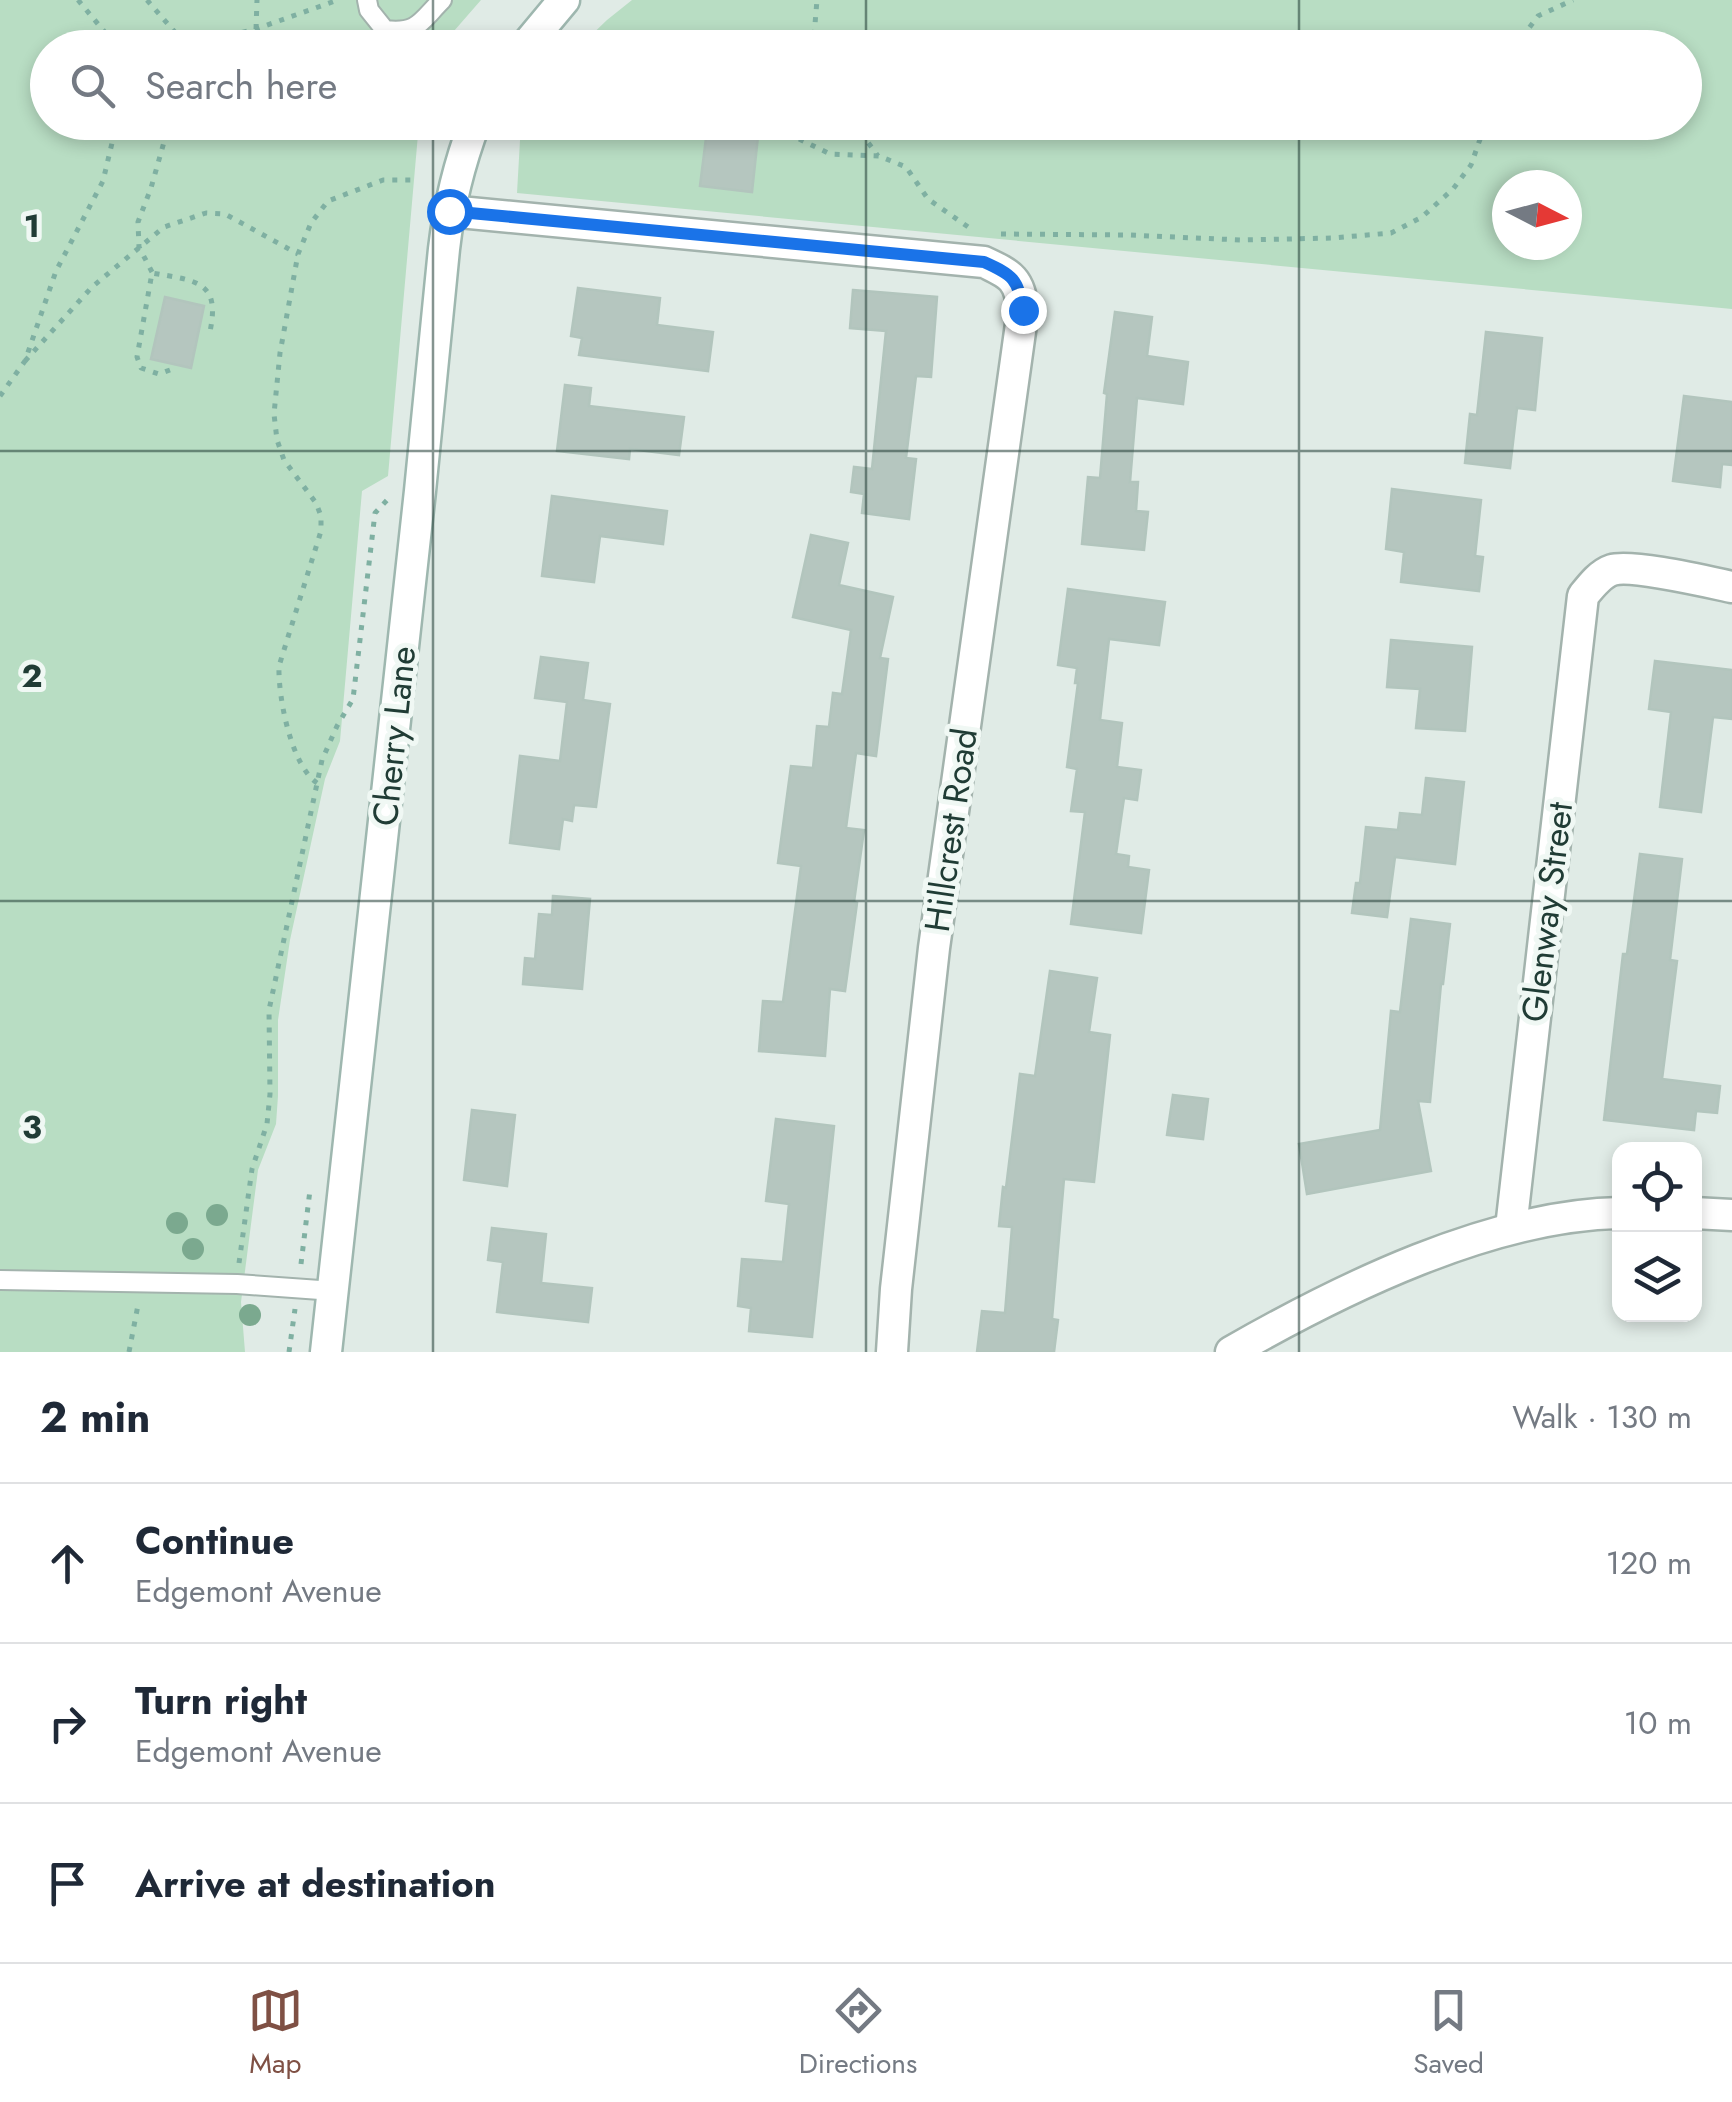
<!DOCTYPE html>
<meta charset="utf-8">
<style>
body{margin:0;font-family:Jost,sans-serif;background:#f2f2f3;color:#1f2937}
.controls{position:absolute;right:30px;bottom:30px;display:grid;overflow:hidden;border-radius:20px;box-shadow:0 5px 15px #0003}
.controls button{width:90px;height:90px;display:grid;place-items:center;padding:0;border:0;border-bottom:2px solid #e0e1e3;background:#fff;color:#1f2937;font:50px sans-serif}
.compass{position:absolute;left:1492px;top:170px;width:90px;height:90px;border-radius:50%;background:#fff;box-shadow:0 5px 15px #0003;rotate:96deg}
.stop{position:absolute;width:30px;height:30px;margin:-22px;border:8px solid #1a73e8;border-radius:50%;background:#fff}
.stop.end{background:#1a73e8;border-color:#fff;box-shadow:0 2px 10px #0008}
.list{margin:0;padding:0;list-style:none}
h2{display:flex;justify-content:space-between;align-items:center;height:130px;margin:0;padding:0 40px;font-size:42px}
h2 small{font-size:32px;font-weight:400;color:#747a83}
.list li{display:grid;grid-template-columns:65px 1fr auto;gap:30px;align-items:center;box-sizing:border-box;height:160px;padding:0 40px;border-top:2px solid #e0e1e3}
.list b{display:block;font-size:38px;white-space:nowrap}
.list p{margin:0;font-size:32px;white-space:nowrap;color:#747a83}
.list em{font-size:32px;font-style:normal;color:#747a83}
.icon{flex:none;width:55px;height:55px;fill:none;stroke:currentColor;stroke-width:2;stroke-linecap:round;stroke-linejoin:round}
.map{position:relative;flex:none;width:1732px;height:1352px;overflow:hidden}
.search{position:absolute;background:#fff;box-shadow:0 5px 15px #0003;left:30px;right:30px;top:30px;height:110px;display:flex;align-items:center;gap:25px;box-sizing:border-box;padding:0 35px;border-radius:55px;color:#747a83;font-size:38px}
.sheet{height:610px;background:#fff}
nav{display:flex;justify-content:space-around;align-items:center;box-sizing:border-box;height:140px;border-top:2px solid #e0e1e3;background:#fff;font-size:28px;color:#747a83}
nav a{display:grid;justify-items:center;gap:5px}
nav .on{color:#7f5044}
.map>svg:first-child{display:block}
.green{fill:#b8ddc3;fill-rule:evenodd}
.building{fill:#b5c6bf;stroke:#b2c5bd;stroke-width:2.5}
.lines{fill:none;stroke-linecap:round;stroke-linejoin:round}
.lane-casing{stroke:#a3b3ad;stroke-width:22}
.street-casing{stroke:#a3b3ad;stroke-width:35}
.secondary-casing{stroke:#9eb7af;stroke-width:35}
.path{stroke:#7fb0a2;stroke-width:5;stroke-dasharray:5 8;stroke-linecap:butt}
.lane{stroke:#fff;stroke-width:18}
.street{stroke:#fff;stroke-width:30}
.secondary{stroke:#fff;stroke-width:30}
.tree{fill:#7ba98f}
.route{stroke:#1a73e8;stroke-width:12}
.grid{fill:none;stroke:#203c35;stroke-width:2.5;stroke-opacity:0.55}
.labels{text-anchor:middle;stroke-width:10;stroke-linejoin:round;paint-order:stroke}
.street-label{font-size:35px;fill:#203c35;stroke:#f0f8f4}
.grid-label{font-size:32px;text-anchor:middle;font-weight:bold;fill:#203c35;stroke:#f0f8f4;stroke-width:10;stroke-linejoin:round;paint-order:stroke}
</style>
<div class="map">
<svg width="1732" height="1352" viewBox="0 0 1732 1352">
<rect width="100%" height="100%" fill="#e0ebe6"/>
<g class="green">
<polygon points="0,0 481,0 454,31 447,47 48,48 48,122 419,123 388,476 362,491 340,741 325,779 290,940 278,1020 278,1096 276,1124 258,1170 241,1302 245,1352 0,1352"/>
<path d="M632,0h1100v309l-1215,-116 4,-70 1163,-1v-74l-1105,-1 28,-27zM1507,185h60v60h-60z"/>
</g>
<g class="building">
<polygon points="708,122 759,127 752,192 700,186"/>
<polygon points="578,288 660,298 657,325 713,332 708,371 579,355 582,338 571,336"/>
<polygon points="853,290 937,297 931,377 916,376 906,458 916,459 909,519 862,513 864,494 851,492 854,467 872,469 886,331 850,328"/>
<polygon points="165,297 204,306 191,368 151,359"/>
<polygon points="1115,312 1152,317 1147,356 1188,362 1183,404 1137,398 1130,482 1138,482 1136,511 1148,512 1144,550 1082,544 1088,477 1100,478 1107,394 1104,393"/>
<polygon points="1486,332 1542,338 1535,410 1517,408 1510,468 1465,463 1470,414 1477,415"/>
<polygon points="565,385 591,388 589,406 684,417 679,455 630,449 629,459 557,451"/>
<polygon points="1684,396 1732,402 1732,465 1722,464 1720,487 1673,481"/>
<polygon points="1392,489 1481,500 1475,556 1483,557 1479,591 1401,582 1404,552 1386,549"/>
<polygon points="552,496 667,511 663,544 600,536 594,582 542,576"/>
<polygon points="811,535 848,543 839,585 893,597 880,658 888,659 876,756 856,753 846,828 864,830 854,902 857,903 845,991 830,989 825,1056 759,1051 763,1001 783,1002 801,866 778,863 791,766 813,768 817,726 829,727 833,693 842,694 851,630 793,617"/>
<polygon points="1068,589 1165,602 1159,645 1109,639 1100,720 1122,723 1117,767 1141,770 1137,800 1124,798 1116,854 1129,856 1128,867 1149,870 1141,933 1071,924 1085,812 1071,811 1077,769 1067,767 1078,683 1075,683 1077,668 1058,665"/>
<polygon points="1391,640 1472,647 1465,731 1416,728 1420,689 1387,687"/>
<polygon points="541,657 588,663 583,700 610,704 596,807 574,805 572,821 563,819 559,849 510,843 520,756 560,761 567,702 535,698"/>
<polygon points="1655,661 1732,670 1732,719 1713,717 1701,812 1660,807 1671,712 1649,709"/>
<polygon points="1426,778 1464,782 1455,864 1395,857 1387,917 1352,913 1356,883 1360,883 1366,827 1398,830 1400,813 1422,815"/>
<polygon points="1640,854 1682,859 1670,960 1677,961 1662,1079 1720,1086 1717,1113 1696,1111 1694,1130 1604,1120 1623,954 1627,954"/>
<polygon points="553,896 590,899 582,989 523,984 525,958 535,959 539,914 552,915"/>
<polygon points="1411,919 1450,924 1443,984 1441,984 1430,1102 1418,1101 1431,1171 1307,1194 1299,1144 1380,1130 1391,1011 1400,1012"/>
<polygon points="1050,971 1097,978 1089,1032 1110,1035 1094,1182 1064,1179 1052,1319 1058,1320 1054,1352 977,1352 982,1311 1005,1313 1012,1227 999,1226 1003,1187 1006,1188 1020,1074 1035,1076"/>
<polygon points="1173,1095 1208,1099 1203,1139 1167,1135"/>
<polygon points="472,1110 515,1115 507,1186 464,1180"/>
<polygon points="776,1119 834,1126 812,1337 749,1331 751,1308 738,1306 742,1259 783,1262 789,1204 766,1201"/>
<polygon points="492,1228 546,1234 541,1283 592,1288 588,1322 497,1312 503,1262 488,1260"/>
</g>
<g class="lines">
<defs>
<g id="lane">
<path d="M367,0l2,10 16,20c33,4 35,-8 57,-30"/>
<polyline points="0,1280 237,1284 334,1291"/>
</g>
<g id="street">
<path d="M449,211l535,51c28,13 35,17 39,48l-89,638 -38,341 -4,63"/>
<polyline points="1694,1213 1732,1215"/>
<path d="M1511,1228l72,-632c8,-10 17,-22 29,-26 19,-6 96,12 120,17"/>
<path d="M1231,1352c110,-63 260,-137 389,-139"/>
</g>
<g id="secondary">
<polyline points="524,48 564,0"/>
<path d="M326,1352l94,-861 24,-242c5,-44 15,-85 31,-127"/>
</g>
</defs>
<use href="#lane" class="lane-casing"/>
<use href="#street" class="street-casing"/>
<use href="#secondary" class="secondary-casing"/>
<g class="path">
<polyline points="78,0 118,48"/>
<polyline points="147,0 186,45"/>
<polyline points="256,29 257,0"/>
<polyline points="179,48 256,29 338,0"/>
<polyline points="813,48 817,0"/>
<polyline points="1514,48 1538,16 1573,0"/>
<polyline points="764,122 830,154 879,156 906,167 928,199 971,229"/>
<polyline points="853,122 878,156"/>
<polyline points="1001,234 1129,235 1241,240 1332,238 1391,233 1422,217 1453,189 1471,165 1486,122"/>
<polyline points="152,272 139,247 138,222 151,188 164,142 163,122"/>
<polyline points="25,361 92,287 164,227 206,213 225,214 298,254"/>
<path d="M170,370l-11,4 -18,-6 -4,-11 15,-84c46,8 70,8 57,63"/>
<polyline points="0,396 25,361 56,271 103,181 117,122"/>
<path d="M317,783c-26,-18 -39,-86 -38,-117l42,-135v-15l-5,-13 -32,-43 -7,-20 -3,-26 6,-61 18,-99 13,-31 17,-22 55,-21h30"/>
<polyline points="239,1263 252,1169 267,1124 270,1094 269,1010 322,760 337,726 353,699 375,513 389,498"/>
<polyline points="301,1264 310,1190"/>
<polyline points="129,1352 138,1305"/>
<polyline points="289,1352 295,1309"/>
</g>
<use href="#lane" class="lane"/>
<use href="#street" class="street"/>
<use href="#secondary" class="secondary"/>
</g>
<g class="tree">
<circle cx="217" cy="1215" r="11"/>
<circle cx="177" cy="1223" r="11"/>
<circle cx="193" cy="1249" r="11"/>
<circle cx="250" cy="1315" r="11"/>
</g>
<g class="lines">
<path class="route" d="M449,211l535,51c29,13 34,17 39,48"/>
</g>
<path class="grid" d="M433,0v48M866,0v48M1299,0v48M433,122v1230M866,122v1230M1299,122v1230M0,451h1732M0,901h1732"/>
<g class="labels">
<g class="street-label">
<text transform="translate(394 736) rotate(-84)" y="12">Cherry Lane</text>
<text transform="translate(951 830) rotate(-82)" y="12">Hillcrest Road</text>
<text transform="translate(1547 912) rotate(-83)" y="12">Glenway Street</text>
</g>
</g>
<g class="grid-label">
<text x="32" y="237">1</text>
<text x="32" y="687">2</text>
<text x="32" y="1138">3</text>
</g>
</svg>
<div class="controls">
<button><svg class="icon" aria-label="locate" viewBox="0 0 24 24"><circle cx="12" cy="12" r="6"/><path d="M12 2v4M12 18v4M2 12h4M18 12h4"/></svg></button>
<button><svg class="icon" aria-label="layers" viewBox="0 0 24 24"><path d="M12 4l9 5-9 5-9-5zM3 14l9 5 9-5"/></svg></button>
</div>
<svg class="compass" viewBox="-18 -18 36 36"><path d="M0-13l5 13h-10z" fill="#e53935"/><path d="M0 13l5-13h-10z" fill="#747a83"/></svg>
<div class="stop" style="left:449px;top:211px"></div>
<div class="stop end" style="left:1023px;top:310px"></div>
<div class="search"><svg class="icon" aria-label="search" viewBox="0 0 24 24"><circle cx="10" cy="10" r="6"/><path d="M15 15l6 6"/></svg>Search here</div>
</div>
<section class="sheet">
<h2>2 min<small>Walk · 130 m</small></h2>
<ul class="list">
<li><svg class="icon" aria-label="ahead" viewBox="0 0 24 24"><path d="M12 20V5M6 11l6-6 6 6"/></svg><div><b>Continue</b><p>Edgemont Avenue</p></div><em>120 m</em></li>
<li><svg class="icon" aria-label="right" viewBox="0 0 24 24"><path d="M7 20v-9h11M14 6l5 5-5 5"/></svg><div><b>Turn right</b><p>Edgemont Avenue</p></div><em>10 m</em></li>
<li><svg class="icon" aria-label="arrive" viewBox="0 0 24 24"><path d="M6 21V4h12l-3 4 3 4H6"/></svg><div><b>Arrive at destination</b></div></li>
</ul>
</section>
<nav>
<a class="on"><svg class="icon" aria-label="map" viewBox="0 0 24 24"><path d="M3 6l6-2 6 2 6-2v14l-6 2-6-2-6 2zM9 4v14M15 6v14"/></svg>Map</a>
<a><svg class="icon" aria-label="directions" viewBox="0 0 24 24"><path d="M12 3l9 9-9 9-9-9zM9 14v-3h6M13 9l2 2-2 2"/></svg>Directions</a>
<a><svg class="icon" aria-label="saved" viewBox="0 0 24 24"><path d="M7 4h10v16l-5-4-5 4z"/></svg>Saved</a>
</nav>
